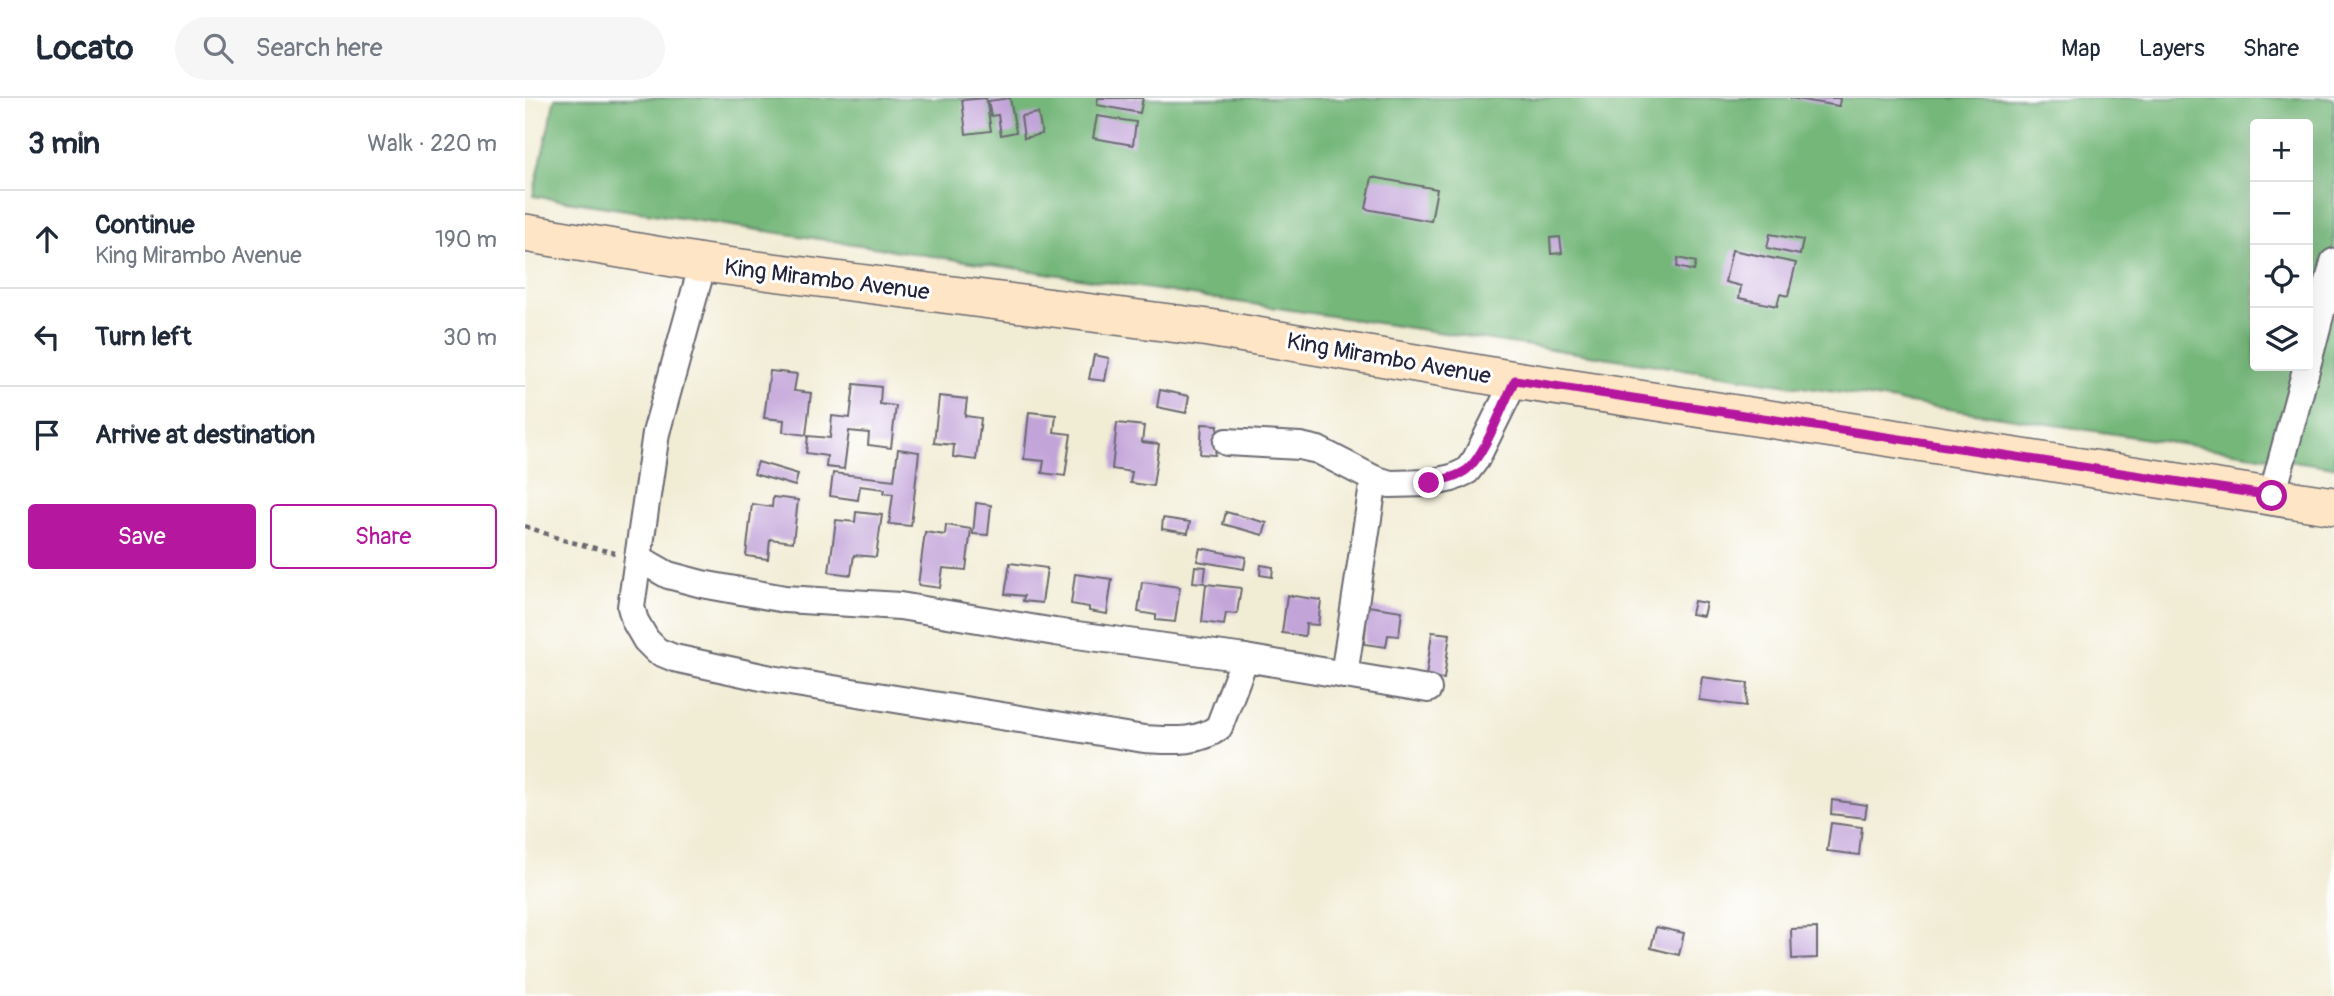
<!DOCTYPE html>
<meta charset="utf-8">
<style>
body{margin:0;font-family:Pangolin,sans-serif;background:#f6f6f7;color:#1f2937}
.controls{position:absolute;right:21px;top:21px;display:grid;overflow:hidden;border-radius:7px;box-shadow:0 7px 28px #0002}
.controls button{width:63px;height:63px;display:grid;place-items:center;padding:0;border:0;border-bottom:2px solid #e0e1e3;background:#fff;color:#1f2937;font:35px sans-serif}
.stop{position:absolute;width:21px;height:21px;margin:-16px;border:5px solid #b5179e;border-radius:50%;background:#fff}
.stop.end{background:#b5179e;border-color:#fff;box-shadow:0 2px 7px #0008}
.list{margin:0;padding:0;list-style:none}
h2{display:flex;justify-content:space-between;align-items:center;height:91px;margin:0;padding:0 28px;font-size:30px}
h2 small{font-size:23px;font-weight:400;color:#747a83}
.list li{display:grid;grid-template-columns:46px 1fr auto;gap:21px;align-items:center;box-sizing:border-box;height:98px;padding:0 28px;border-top:2px solid #e0e1e3}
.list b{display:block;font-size:26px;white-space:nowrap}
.list p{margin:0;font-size:23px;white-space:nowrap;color:#747a83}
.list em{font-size:23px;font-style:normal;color:#747a83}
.actions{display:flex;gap:14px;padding:21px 28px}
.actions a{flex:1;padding:16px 0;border:2px solid #b5179e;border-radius:7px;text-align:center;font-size:24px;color:#b5179e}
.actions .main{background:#b5179e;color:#fff}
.icon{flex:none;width:38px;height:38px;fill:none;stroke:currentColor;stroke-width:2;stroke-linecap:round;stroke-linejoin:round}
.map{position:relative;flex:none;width:1809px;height:898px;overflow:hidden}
header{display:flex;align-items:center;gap:42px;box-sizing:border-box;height:98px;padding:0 35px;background:#fff;border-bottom:2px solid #e0e1e3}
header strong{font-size:33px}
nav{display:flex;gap:38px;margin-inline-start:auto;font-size:24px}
.search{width:490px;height:63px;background:#f6f6f7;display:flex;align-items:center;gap:18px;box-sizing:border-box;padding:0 24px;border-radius:38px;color:#747a83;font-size:26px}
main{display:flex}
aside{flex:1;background:#fff}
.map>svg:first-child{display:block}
.forest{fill:#74b779;stroke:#4b6c5a;stroke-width:2;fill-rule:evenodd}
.building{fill:#c3a4d9}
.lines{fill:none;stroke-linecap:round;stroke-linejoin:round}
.street-casing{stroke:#6a6971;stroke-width:30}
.secondary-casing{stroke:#6a6971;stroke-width:40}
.path{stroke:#6a6971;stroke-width:4.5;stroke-dasharray:5 5;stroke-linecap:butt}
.street{stroke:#fff;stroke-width:26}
.secondary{stroke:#fee5c5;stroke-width:37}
.route{stroke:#b5179e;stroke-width:9}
.labels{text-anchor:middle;stroke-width:6;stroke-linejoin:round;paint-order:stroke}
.street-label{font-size:23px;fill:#22223b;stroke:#fff}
</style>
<header>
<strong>Locato</strong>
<div class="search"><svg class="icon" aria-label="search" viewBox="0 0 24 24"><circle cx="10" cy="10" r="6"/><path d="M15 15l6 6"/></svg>Search here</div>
<nav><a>Map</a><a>Layers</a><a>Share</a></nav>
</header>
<main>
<aside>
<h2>3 min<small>Walk · 220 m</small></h2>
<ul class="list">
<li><svg class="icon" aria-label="ahead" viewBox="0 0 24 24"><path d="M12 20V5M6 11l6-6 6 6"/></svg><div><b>Continue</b><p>King Mirambo Avenue</p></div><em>190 m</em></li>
<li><svg class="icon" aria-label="left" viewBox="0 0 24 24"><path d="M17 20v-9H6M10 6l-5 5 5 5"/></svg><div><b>Turn left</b></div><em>30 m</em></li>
<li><svg class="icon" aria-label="arrive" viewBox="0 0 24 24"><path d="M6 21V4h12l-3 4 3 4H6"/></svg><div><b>Arrive at destination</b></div></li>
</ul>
<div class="actions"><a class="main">Save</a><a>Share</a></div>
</aside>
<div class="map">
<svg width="1809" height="898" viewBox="0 0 1809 898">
<rect width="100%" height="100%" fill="#fff"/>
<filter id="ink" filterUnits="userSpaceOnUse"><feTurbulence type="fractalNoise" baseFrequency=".0143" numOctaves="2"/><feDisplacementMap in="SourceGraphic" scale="14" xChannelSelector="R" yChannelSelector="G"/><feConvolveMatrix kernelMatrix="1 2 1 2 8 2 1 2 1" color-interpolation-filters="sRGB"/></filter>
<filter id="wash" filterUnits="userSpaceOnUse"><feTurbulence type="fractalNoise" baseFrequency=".00686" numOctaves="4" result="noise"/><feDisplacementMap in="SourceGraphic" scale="28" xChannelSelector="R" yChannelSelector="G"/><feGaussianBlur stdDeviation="1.57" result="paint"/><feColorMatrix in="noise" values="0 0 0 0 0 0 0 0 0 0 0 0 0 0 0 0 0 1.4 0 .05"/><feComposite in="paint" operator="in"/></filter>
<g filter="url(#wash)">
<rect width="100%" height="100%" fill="#f1ecd4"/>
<path class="forest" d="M30,0h1779v369l-1801,-271zM1730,26h53v242h-53z"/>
<g id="blocks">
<g class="building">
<polygon points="461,0 466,33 441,36 437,2"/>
<polygon points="485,0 491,34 476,37 473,17 466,18 463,3"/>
<polygon points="573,0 618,0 615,15 572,7"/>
<polygon points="1265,0 1315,0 1314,8"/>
<polygon points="513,15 517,36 499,40 496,18"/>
<polygon points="572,18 611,24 608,47 568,40"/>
<polygon points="847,79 912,91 906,123 841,111"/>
<polygon points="1245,136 1278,142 1275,157 1242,150"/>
<polygon points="1035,139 1037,155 1026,156 1025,140"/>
<polygon points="1207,152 1271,165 1263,198 1255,196 1252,208 1214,200 1216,188 1200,184"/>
<polygon points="1153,160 1171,164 1169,173 1152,169"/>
<polygon points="569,257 584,260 580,283 564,281"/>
<polygon points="245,273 272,276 269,293 286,295 281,337 258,334 259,322 239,320"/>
<polygon points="329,286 356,289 355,306 371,308 366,350 343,347 344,335 324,333 319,371 301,369 302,358 281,355 283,338 305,340 307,318 325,320"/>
<polygon points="635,292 664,298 661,315 632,309"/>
<polygon points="414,298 442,301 440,318 456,320 451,362 428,359 429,347 409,345"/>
<polygon points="504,314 531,317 529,334 546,336 540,378 517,375 519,363 499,361"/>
<polygon points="592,325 619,328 617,344 634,346 628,388 605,385 607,374 587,371"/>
<polygon points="677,326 693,327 690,357 675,356"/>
<polygon points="373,351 394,354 386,428 364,426 368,396 359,395 360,391 335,388 333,402 305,398 308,375 369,382"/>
<polygon points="233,364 273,376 270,388 229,376"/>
<polygon points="248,399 273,402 268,444 245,441 243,461 221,458 227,406 247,409"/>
<polygon points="451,405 466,407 463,437 448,436"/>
<polygon points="331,414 357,417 351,459 329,457 326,477 304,474 311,422 330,424"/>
<polygon points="701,414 742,425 738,437 698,426"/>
<polygon points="638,420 665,424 663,435 637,431"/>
<polygon points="421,427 446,431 441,472 418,470 415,490 393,487 400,434 420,437"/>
<polygon points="675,450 721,459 719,471 672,463"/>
<polygon points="485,465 522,470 517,505 498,503 499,498 480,496"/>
<polygon points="736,467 748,469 747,479 735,477"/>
<polygon points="670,468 681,469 679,485 668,484"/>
<polygon points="550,476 587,481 582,516 564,513 564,509 546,506"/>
<polygon points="617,484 655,489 650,524 631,522 631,517 613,514"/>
<polygon points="681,486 716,490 712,516 701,515 699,527 677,524"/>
<polygon points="762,497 796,502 793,527 781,526 780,538 757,535"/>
<polygon points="1169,503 1181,505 1178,518 1166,516"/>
<polygon points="843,508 877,513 874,538 863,537 861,549 839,546"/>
<polygon points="907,534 925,536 919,581 901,579"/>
<polygon points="1177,579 1223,585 1221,608 1174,602"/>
<polygon points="1307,702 1342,707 1340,720 1306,716"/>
<polygon points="1306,725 1337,729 1334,757 1302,753"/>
<polygon points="1131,829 1159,835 1154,857 1126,850"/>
<polygon points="1292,830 1292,860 1267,861 1266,831"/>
</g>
</g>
</g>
<g filter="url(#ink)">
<use href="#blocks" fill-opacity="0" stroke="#6a6971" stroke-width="2"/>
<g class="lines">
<defs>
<g id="street">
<path d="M178,165l-47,170 -25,174 4,14 11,19 11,11 17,7 97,21 373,60c25,1 54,5 75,-12l26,-69"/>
<polyline points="1783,264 1809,164"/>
<polyline points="702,344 775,348 793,352 849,381 865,386 904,385 927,380 942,373 951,361 990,282"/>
<polyline points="1747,398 1782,268"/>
<polyline points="113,460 143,477 177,486 260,501 375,508 530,534 720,560 903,591"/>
<polyline points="819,577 849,381"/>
</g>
<polyline id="secondary" points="0,135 178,165 684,230 990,282 1809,408"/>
</defs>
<use href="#street" class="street-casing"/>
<use href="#secondary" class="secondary-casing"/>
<polyline class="path" points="0,428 38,442 90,455"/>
<use href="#street" class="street"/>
<use href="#secondary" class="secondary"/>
</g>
</g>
<g class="lines" filter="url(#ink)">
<path class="route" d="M904,385c12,-3 26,-5 36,-12 18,-11 40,-71 50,-91l757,116"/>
</g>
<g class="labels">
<g class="street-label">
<text transform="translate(302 181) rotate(7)" y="8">King Mirambo Avenue</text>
<text transform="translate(864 260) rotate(10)" y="8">King Mirambo Avenue</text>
</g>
</g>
</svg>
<div class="controls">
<button>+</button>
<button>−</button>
<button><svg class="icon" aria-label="locate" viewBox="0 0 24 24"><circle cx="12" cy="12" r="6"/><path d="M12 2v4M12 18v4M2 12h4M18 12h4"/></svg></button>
<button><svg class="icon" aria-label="layers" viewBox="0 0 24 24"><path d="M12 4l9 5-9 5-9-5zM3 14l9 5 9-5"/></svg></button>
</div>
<div class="stop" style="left:1747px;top:398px"></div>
<div class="stop end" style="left:904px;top:385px"></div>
</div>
</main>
